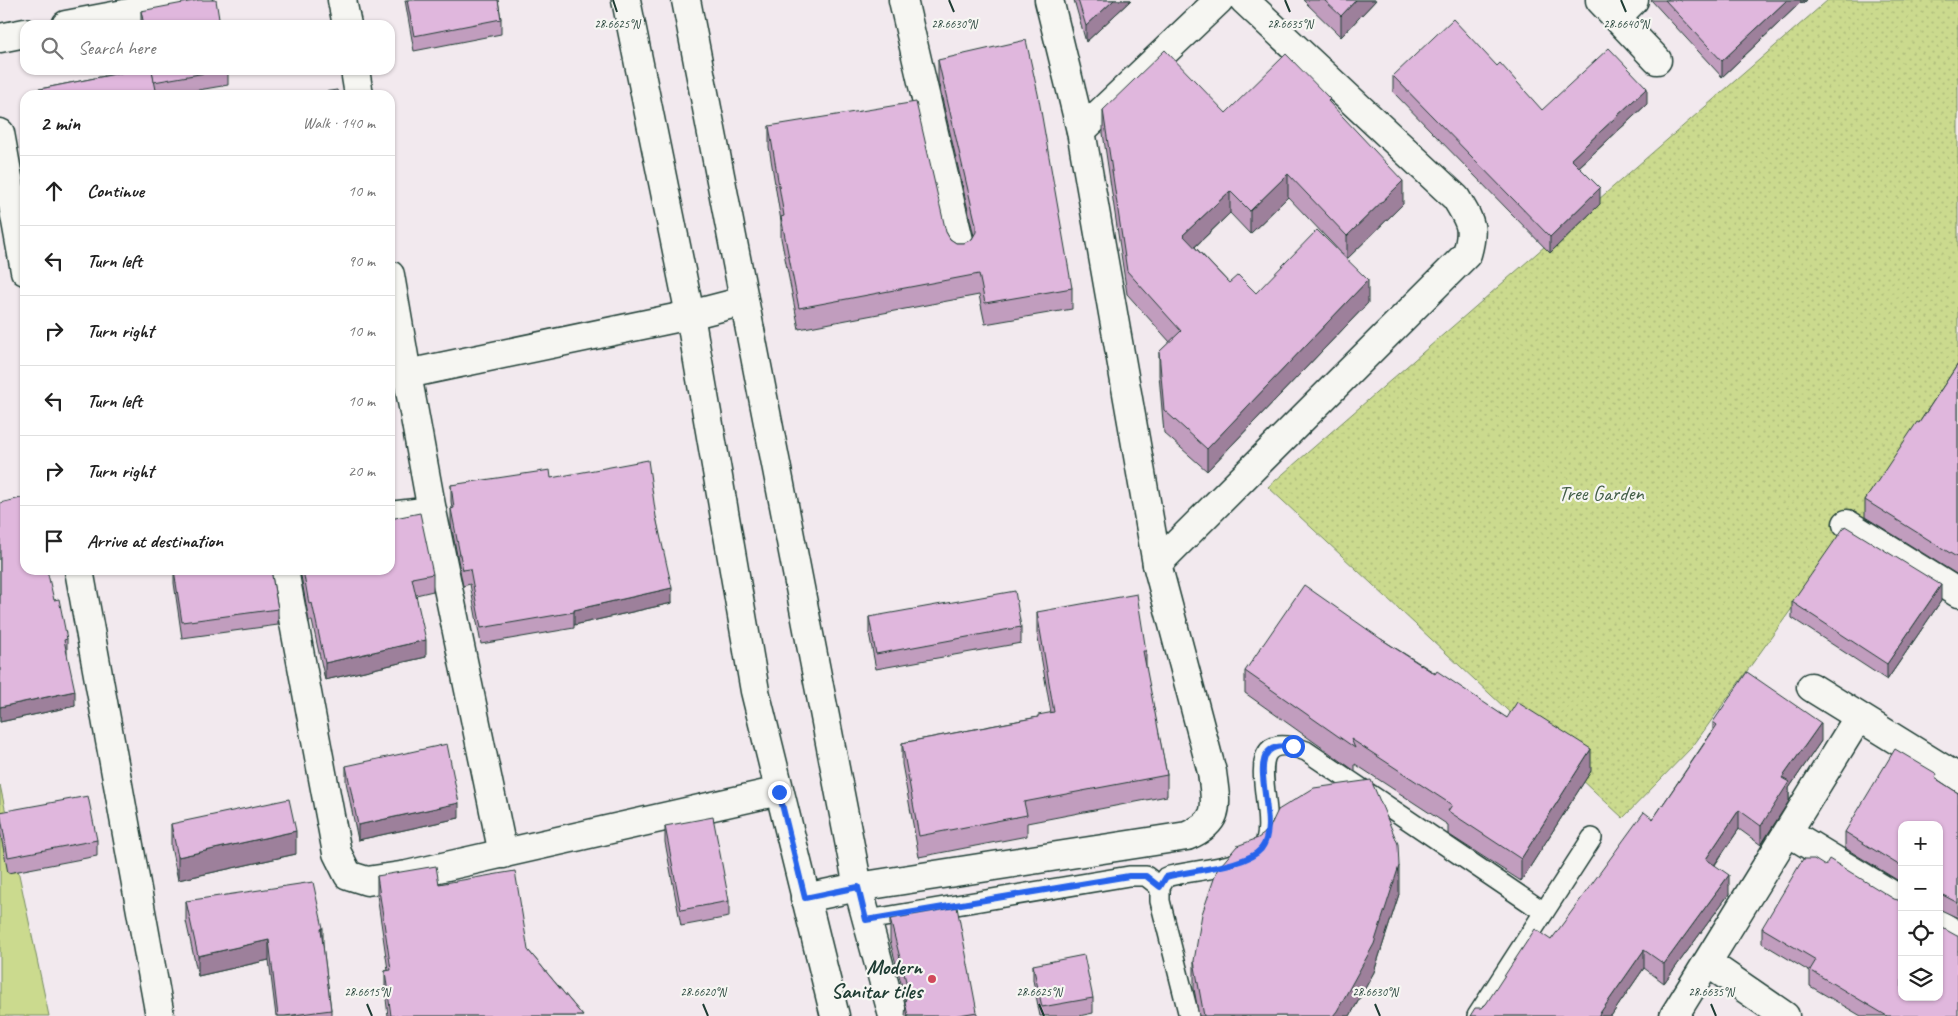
<!DOCTYPE html>
<meta charset="utf-8">
<style>
body{margin:0;font-family:Caveat,sans-serif;background:#f6f6f6;color:#222}
.controls{position:absolute;right:15px;bottom:15px;display:grid;overflow:hidden;border-radius:10px;box-shadow:0 1px 4px #0004}
.controls button{width:45px;height:45px;display:grid;place-items:center;padding:0;border:0;border-bottom:1px solid #e0e0e0;background:#fff;color:#222;font:25px sans-serif}
.stop{position:absolute;width:15px;height:15px;margin:-11px;border:4px solid #2563eb;border-radius:50%;background:#fff}
.stop.end{background:#2563eb;border-color:#fff;box-shadow:0 1px 5px #0008}
.list{margin:0;padding:0;list-style:none}
h2{display:flex;justify-content:space-between;align-items:center;height:65px;margin:0;padding:0 20px;font-size:21px}
h2 small{font-size:16px;font-weight:400;color:#767676}
.list li{display:grid;grid-template-columns:32px 1fr auto;gap:15px;align-items:center;box-sizing:border-box;height:70px;padding:0 20px;border-top:1px solid #e0e0e0}
.list b{display:block;font-size:19px;white-space:nowrap}
.list em{font-size:16px;font-style:normal;color:#767676}
.icon{flex:none;width:28px;height:28px;fill:none;stroke:currentColor;stroke-width:2;stroke-linecap:round;stroke-linejoin:round}
.map{position:relative;flex:none;width:1958px;height:1016px;overflow:hidden}
.search{position:absolute;background:#fff;box-shadow:0 1px 4px #0004;left:20px;top:20px;width:375px;height:55px;display:flex;align-items:center;gap:12px;box-sizing:border-box;padding:0 18px;border-radius:15px;color:#767676;font-size:19px}
.panel{position:absolute;background:#fff;box-shadow:0 1px 4px #0004;left:20px;top:90px;width:375px;height:485px;border-radius:15px}
.map>svg:first-child{display:block}
.green{fill:#cbda8e;stroke:#758c61}
.park{fill:url(#park-dots);stroke:#758c61}
.lines{fill:none;stroke-linecap:round;stroke-linejoin:round}
.service-casing{stroke:#1f3d34;stroke-width:22}
.minor-casing{stroke:#1f3d34;stroke-width:31}
.tertiary-casing{stroke:#1f3d34;stroke-width:31}
.service{stroke:#f6f6f2;stroke-width:19}
.minor{stroke:#f6f6f2;stroke-width:28}
.tertiary{stroke:#f6f6f2;stroke-width:28}
.wall{fill:#c19dbe;stroke:#1f3d34}
.shaded-wall{fill:#9d809b;stroke:#1f3d34}
.building{fill:#e0b7dd;stroke:#1f3d34}
.route{stroke:#2563eb;stroke-width:6}
.ticks{fill:none;stroke:#1f3d34;stroke-width:2}
.poi-dot{fill:#d1495b;stroke:#f6f6f2;stroke-width:2}
.labels{text-anchor:middle;stroke-width:4.5;stroke-linejoin:round;paint-order:stroke}
.park-label{font-size:21px;fill:#415c46;stroke:#f6f6f2}
.poi-label{font-size:21px;font-weight:bold;fill:#1f3d34;stroke:#f6f6f2;text-anchor:end}
.ticks-label{font-size:12px;text-anchor:middle;fill:#1f3d34;stroke:#f6f6f2;stroke-width:4.5;stroke-linejoin:round;paint-order:stroke}
</style>
<div class="map">
<svg width="1958" height="1016" viewBox="0 0 1958 1016">
<defs>
<pattern id="park-dots" width="8" height="8" patternUnits="userSpaceOnUse" patternTransform="scale(1.25)"><rect width="8" height="8" fill="#cbda8e"/><path d="M2 2h.1M6 6h.1" fill="none" stroke="#aebc7b" stroke-width="1.8" stroke-linecap="round"/></pattern>
</defs>
<rect width="100%" height="100%" fill="#f2e9ee"/>
<filter id="ink" filterUnits="userSpaceOnUse"><feTurbulence type="fractalNoise" baseFrequency=".02" numOctaves="2"/><feDisplacementMap in="SourceGraphic" scale="10" xChannelSelector="R" yChannelSelector="G"/><feConvolveMatrix kernelMatrix="1 2 1 2 8 2 1 2 1" color-interpolation-filters="sRGB"/></filter>
<g filter="url(#ink)">
<polygon class="green" points="0,785 49,1016 0,1016"/>
<polygon class="park" points="1828,0 1958,0 1958,377 1889,502 1821,568 1693,746 1623,818 1268,487"/>
<g class="lines">
<defs>
<g id="service">
<polyline points="867,920 1129,876 1146,876 1160,887"/>
<path d="M1189,1016l-29,-115v-14l6,-10c25,-7 78,-9 95,-27 25,-29 -33,-128 45,-99l238,161"/>
<polyline points="1477,1016 1592,838"/>
</g>
<g id="minor">
<polyline points="342,0 347,25"/>
<polyline points="903,0 961,249"/>
<polyline points="1600,0 1657,60"/>
<polyline points="1617,17 1634,0"/>
<polyline points="66,25 198,0"/>
<polyline points="0,38 25,33"/>
<polyline points="355,70 359,95"/>
<polyline points="1081,131 1219,0"/>
<polyline points="0,133 25,271"/>
<polyline points="390,275 407,374"/>
<polyline points="390,516 432,511"/>
<polyline points="1847,524 1958,593"/>
<path d="M1157,564l310,-310c8,-28 3,-32 -11,-56l-212,-198"/>
<polyline points="79,570 160,1016"/>
<polyline points="284,570 337,853 348,875 367,881 407,875 779,791"/>
<polyline points="1811,687 1958,778"/>
<polyline points="1788,832 1902,901"/>
<polyline points="503,854 432,511 407,374 690,315 744,301"/>
<path d="M805,898l53,-11 329,-51c35,-15 29,-31 25,-64l-55,-208 -76,-433 -32,-131"/>
<polyline points="1939,924 1958,936"/>
<polyline points="1708,963 1785,1016"/>
<polyline points="1674,1016 1858,718"/>
</g>
<g id="tertiary">
<polyline points="626,0 690,315 755,691 835,1016"/>
<polyline points="686,0 858,887 893,1016"/>
</g>
</defs>
<use href="#service" class="service-casing"/>
<use href="#minor" class="minor-casing"/>
<use href="#tertiary" class="tertiary-casing"/>
<use href="#service" class="service"/>
<use href="#minor" class="minor"/>
<use href="#tertiary" class="tertiary"/>
</g>
<g class="wall">
<polygon points="405,0 498,0 501,19 501,34 414,51"/>
<polygon points="1074,0 1131,0 1086,42"/>
<polygon points="1303,0 1376,0 1341,37"/>
<polygon points="1651,0 1807,0 1803,4 1801,2 1722,77"/>
<polygon points="141,11 220,25 141,25"/>
<polygon points="938,60 1072,288 1072,309 985,324 979,295 799,329 781,238 781,221 769,147 769,126 946,232 950,239 956,243 964,243 972,239 974,236 938,81"/>
<polygon points="135,70 228,70 228,85 169,95 35,95 35,90"/>
<polygon points="1393,76 1542,110 1647,104 1579,167 1600,204 1550,253 1393,92"/>
<polygon points="1330,103 1403,204 1347,259 1288,197 1250,234 1230,213 1195,247 1229,283 1256,293 1368,303 1207,471 1164,433 1159,375 1159,352 1170,342 1127,294 1103,133 1103,110 1226,113"/>
<polygon points="1958,364 1958,575 1865,517 1865,500 1919,423"/>
<polygon points="551,478 656,517 672,603 574,625 574,628 481,644 470,584 463,586 451,524 451,509 452,509 451,501 451,485"/>
<polygon points="0,503 54,600 67,639 67,655 75,706 0,722"/>
<polygon points="174,570 271,570 278,609 278,625 182,638 174,583"/>
<polygon points="300,570 390,570 433,574 433,591 416,595 426,657 325,680 312,621 309,621"/>
<polygon points="1941,601 1887,680 1792,618 1792,602"/>
<polygon points="1037,612 1146,651 1146,670 1167,775 1167,796 1027,823 1027,836 919,857 902,764 902,743 1038,717 1051,713 1037,633"/>
<polygon points="869,617 1021,627 1021,643 876,669 869,633"/>
<polygon points="1381,639 1591,771 1521,881 1448,834 1448,825 1355,764 1355,771 1245,693 1245,671"/>
<polygon points="1713,722 1821,741 1789,788 1789,801 1761,845 1739,829 1715,865 1729,894 1664,983 1644,968 1611,1016 1470,1016 1486,1004 1551,940 1653,819 1713,730"/>
<polygon points="346,766 459,818 358,840 346,782"/>
<polygon points="1937,779 1958,793 1958,918 1939,909 1939,825 1902,825 1902,883 1845,848 1845,832"/>
<polygon points="0,812 97,840 97,856 8,873 0,831"/>
<polygon points="171,824 296,854 178,880 171,847"/>
<polygon points="665,826 729,901 729,917 681,926 665,842"/>
<polygon points="1825,866 1894,899 1958,1016 1861,1016 1810,986 1810,972 1762,943 1762,928"/>
<polygon points="377,876 439,884 528,950 583,1016 388,1016 385,990 385,971 388,970 377,895"/>
<polygon points="1399,894 1374,972 1350,1016 1199,1016 1194,989 1194,961"/>
<polygon points="186,901 323,946 331,1010 331,1016 276,1016 269,960 198,976 186,921"/>
<polygon points="890,919 977,1012 977,1016 905,1016 906,1002 890,941"/>
<polygon points="1033,965 1093,998 1093,1013 1079,1016 1040,1016 1033,980"/>
</g>
<g class="shaded-wall">
<polygon points="1114,0 1131,0 1086,42 1086,26"/>
<polygon points="1356,0 1376,0 1341,37 1341,16"/>
<polygon points="1787,0 1801,0 1801,2 1722,77 1722,61"/>
<polygon points="1803,0 1807,0 1803,4"/>
<polygon points="1647,88 1647,104 1571,174 1571,159"/>
<polygon points="1288,174 1288,197 1250,234 1250,211"/>
<polygon points="1403,181 1403,204 1347,259 1347,236"/>
<polygon points="1600,188 1600,204 1550,253 1550,237"/>
<polygon points="1230,191 1230,213 1183,258 1183,235"/>
<polygon points="1368,280 1368,303 1207,471 1207,449"/>
<polygon points="1941,585 1941,601 1887,680 1887,664"/>
<polygon points="672,588 672,603 574,625 574,610"/>
<polygon points="426,640 426,657 325,680 325,663"/>
<polygon points="75,691 75,706 0,722 0,707"/>
<polygon points="1821,723 1821,741 1789,788 1789,801 1761,845 1761,826 1782,778"/>
<polygon points="1591,749 1591,771 1521,881 1521,859"/>
<polygon points="459,803 459,818 358,840 358,825"/>
<polygon points="1739,810 1739,829 1706,877 1706,859"/>
<polygon points="296,831 296,854 178,880 178,857"/>
<polygon points="1399,866 1399,894 1374,972 1350,1016 1333,1016"/>
<polygon points="1729,875 1729,894 1664,983 1664,964"/>
<polygon points="323,928 323,948 321,929"/>
<polygon points="269,940 269,960 198,976 198,956"/>
<polygon points="1644,950 1644,968 1611,1016 1598,1016"/>
</g>
<g class="building">
<polygon points="199,0 216,0 220,25 144,25 141,11"/>
<polygon points="407,0 498,0 501,19 414,36"/>
<polygon points="1078,0 1114,0 1086,26"/>
<polygon points="1324,0 1356,0 1341,16"/>
<polygon points="1665,0 1787,0 1722,61"/>
<polygon points="1453,19 1497,66 1500,63 1542,110 1609,48 1647,88 1571,159 1600,188 1550,237 1393,76"/>
<polygon points="1026,40 1038,94 1072,288 985,303 979,274 799,308 781,217 784,216 769,126 916,102 946,232 950,239 956,243 964,243 972,239 976,232 976,225 938,60"/>
<polygon points="1165,50 1226,113 1286,54 1330,99 1328,101 1403,181 1347,236 1288,174 1250,211 1230,191 1183,235 1229,283 1238,275 1256,293 1317,230 1368,280 1207,449 1164,410 1159,352 1181,331 1127,271 1103,110"/>
<polygon points="135,70 152,70 157,95 36,95 35,90"/>
<polygon points="152,70 222,70 154,82"/>
<polygon points="337,90 338,95 304,95"/>
<polygon points="1958,364 1958,558 1865,500 1917,422 1919,423"/>
<polygon points="648,460 656,517 672,588 574,610 574,612 481,628 470,569 463,570 451,509 454,508 451,485 550,470 551,478"/>
<polygon points="25,497 25,570 47,570 54,600 59,599 67,639 64,640 75,691 0,707 0,503"/>
<polygon points="420,513 433,574 412,578 426,640 325,663 312,603 309,604 303,570 390,570 390,519"/>
<polygon points="1845,526 1941,585 1887,664 1792,602"/>
<polygon points="174,570 271,570 278,609 182,622"/>
<polygon points="1304,585 1381,639 1435,674 1437,671 1507,718 1517,702 1591,749 1521,859 1448,811 1452,805 1351,739 1355,748 1245,671"/>
<polygon points="1015,591 1021,627 876,654 869,617"/>
<polygon points="1137,594 1146,651 1143,651 1167,775 1024,802 1027,815 919,836 902,743 1038,717 1038,715 1054,712 1037,612"/>
<polygon points="1747,672 1821,723 1782,778 1789,782 1761,826 1739,810 1706,859 1729,875 1664,964 1644,950 1598,1016 1470,1016 1475,1008 1482,1008 1486,1004 1535,929 1551,940 1644,812 1653,819 1717,725 1713,722"/>
<polygon points="447,744 459,803 358,825 346,766"/>
<polygon points="1895,749 1937,774 1935,778 1958,793 1958,903 1939,893 1939,825 1902,825 1902,867 1845,832"/>
<polygon points="1371,780 1398,844 1399,866 1374,944 1337,1011 1333,1016 1204,1016 1194,961 1202,914 1217,870 1237,846 1258,838 1268,831 1278,810 1314,788"/>
<polygon points="88,796 97,840 8,857 0,812"/>
<polygon points="289,799 296,831 178,857 171,824"/>
<polygon points="713,817 729,901 681,910 665,826"/>
<polygon points="1803,859 1814,859 1825,866 1829,859 1894,899 1902,901 1902,997 1939,997 1939,926 1957,936 1958,936 1958,1016 1887,1016 1810,970 1816,960 1762,928"/>
<polygon points="436,866 439,884 515,871 528,950 583,1016 391,1016 385,971 391,970 377,876"/>
<polygon points="313,882 323,928 321,929 331,1010 285,1016 278,1016 269,940 198,956 186,901"/>
<polygon points="957,907 977,1012 953,1016 908,1016 905,1002 908,989 890,919"/>
<polygon points="1084,955 1093,998 1042,1007 1033,965"/>
</g>
</g>
<g class="lines" filter="url(#ink)">
<path class="route" d="M779,792l26,106 53,-11 8,33 263,-44h17l14,11 6,-10c24,-7 80,-10 95,-28 19,-23 -9,-79 7,-97 6,-7 17,-6 25,-6"/>
</g>
<path class="ticks" d="M613,0l4,12M949,0l5,12M1285,0l5,12M1621,0l5,12M367,1004l5,12M703,1004l5,12M1039,1004l5,12M1375,1004l5,12M1711,1004l5,12"/>
<circle class="poi-dot" cx="932" cy="979" r="5"/>
<g class="labels">
<g class="park-label">
<text x="1601" y="500">Tree Garden</text>
</g>
<g class="poi-label">
<text x="922" y="974">Modern<tspan x="922" dy="24">Sanitar tiles</tspan></text>
</g>
</g>
<g class="ticks-label">
<text x="617" y="28">28.6625°N</text>
<text x="954" y="28">28.6630°N</text>
<text x="1290" y="28">28.6635°N</text>
<text x="1626" y="28">28.6640°N</text>
<text x="367" y="996">28.6615°N</text>
<text x="703" y="996">28.6620°N</text>
<text x="1039" y="996">28.6625°N</text>
<text x="1375" y="996">28.6630°N</text>
<text x="1711" y="996">28.6635°N</text>
</g>
</svg>
<div class="controls">
<button>+</button>
<button>−</button>
<button><svg class="icon" aria-label="locate" viewBox="0 0 24 24"><circle cx="12" cy="12" r="6"/><path d="M12 2v4M12 18v4M2 12h4M18 12h4"/></svg></button>
<button><svg class="icon" aria-label="layers" viewBox="0 0 24 24"><path d="M12 4l9 5-9 5-9-5zM3 14l9 5 9-5"/></svg></button>
</div>
<div class="stop" style="left:1293px;top:746px"></div>
<div class="stop end" style="left:779px;top:792px"></div>
<div class="search"><svg class="icon" aria-label="search" viewBox="0 0 24 24"><circle cx="10" cy="10" r="6"/><path d="M15 15l6 6"/></svg>Search here</div>
<section class="panel">
<h2>2 min<small>Walk · 140 m</small></h2>
<ul class="list">
<li><svg class="icon" aria-label="ahead" viewBox="0 0 24 24"><path d="M12 20V5M6 11l6-6 6 6"/></svg><div><b>Continue</b></div><em>10 m</em></li>
<li><svg class="icon" aria-label="left" viewBox="0 0 24 24"><path d="M17 20v-9H6M10 6l-5 5 5 5"/></svg><div><b>Turn left</b></div><em>90 m</em></li>
<li><svg class="icon" aria-label="right" viewBox="0 0 24 24"><path d="M7 20v-9h11M14 6l5 5-5 5"/></svg><div><b>Turn right</b></div><em>10 m</em></li>
<li><svg class="icon" aria-label="left" viewBox="0 0 24 24"><path d="M17 20v-9H6M10 6l-5 5 5 5"/></svg><div><b>Turn left</b></div><em>10 m</em></li>
<li><svg class="icon" aria-label="right" viewBox="0 0 24 24"><path d="M7 20v-9h11M14 6l5 5-5 5"/></svg><div><b>Turn right</b></div><em>20 m</em></li>
<li><svg class="icon" aria-label="arrive" viewBox="0 0 24 24"><path d="M6 21V4h12l-3 4 3 4H6"/></svg><div><b>Arrive at destination</b></div></li>
</ul>
</section>
</div>
